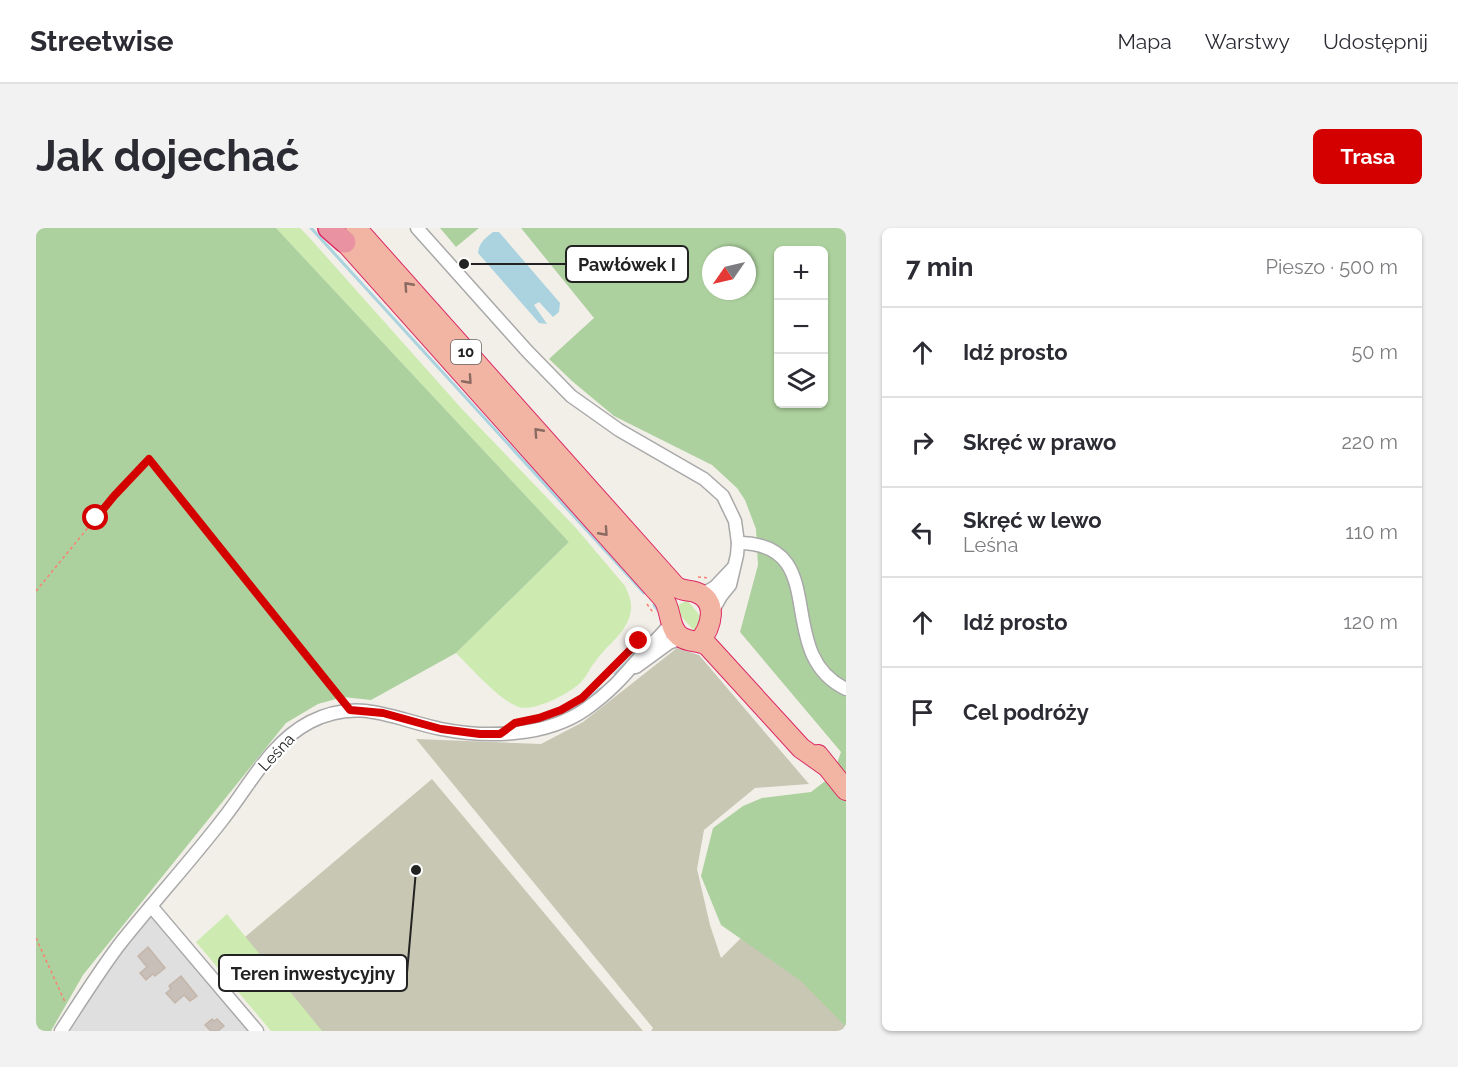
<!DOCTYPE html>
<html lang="pl">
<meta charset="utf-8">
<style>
body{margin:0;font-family:Raleway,sans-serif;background:#f2f2f3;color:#2b2b33}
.controls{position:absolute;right:18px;top:18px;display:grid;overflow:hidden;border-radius:9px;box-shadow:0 2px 4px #0004}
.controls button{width:54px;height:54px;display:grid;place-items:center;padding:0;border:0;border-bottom:2px solid #e1e1e2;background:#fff;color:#2b2b33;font:30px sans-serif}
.compass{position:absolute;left:666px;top:18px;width:54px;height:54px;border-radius:50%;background:#fff;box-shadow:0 2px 4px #0004;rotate:236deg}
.stop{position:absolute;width:18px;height:18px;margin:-14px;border:4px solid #d40000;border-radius:50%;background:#fff}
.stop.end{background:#d40000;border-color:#fff;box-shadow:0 2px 6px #0008}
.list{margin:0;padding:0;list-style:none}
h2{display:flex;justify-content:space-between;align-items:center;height:78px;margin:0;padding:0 24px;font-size:26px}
h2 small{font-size:20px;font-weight:400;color:#7c7c81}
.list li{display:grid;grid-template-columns:39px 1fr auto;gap:18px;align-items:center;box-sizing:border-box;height:90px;padding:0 24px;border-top:2px solid #e1e1e2}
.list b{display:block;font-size:22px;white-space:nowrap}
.list p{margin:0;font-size:20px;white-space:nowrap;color:#7c7c81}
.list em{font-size:20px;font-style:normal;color:#7c7c81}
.icon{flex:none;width:33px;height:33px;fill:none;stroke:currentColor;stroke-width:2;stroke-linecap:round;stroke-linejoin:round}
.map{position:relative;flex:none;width:810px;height:803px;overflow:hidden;border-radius:9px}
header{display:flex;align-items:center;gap:36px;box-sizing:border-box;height:84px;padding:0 30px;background:#fff;border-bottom:2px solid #e1e1e2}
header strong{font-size:28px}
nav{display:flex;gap:33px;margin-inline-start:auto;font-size:21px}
.intro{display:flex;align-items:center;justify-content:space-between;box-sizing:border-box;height:144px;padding:0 36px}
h1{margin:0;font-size:42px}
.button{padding:15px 27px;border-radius:9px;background:#d40000;color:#fff;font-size:21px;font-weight:700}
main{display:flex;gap:36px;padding:0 36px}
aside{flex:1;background:#fff;border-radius:9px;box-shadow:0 2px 4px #0004}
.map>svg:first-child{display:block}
.residential{fill:#e0dfdf}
.construction{fill:#c7c7b4}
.grass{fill:#cdebb0}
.forest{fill:#add19e;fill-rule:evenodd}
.water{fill:#aad3df}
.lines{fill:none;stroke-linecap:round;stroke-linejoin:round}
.stream{stroke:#aad3df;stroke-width:3}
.building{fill:#c7bfb8;stroke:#c4b6ab;stroke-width:1.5}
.minor-casing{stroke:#a9a9a9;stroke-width:15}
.trunk-casing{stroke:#dc2a67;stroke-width:22}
.motorway-casing{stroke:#dc2a67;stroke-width:24}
.path{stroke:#fa8072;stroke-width:1.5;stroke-dasharray:3 3;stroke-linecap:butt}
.minor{stroke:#fff;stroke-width:12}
.trunk{stroke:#f2b4a3;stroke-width:20}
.motorway{stroke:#e892a2;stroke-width:21}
.oneway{stroke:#8a6b62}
.route{stroke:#d40000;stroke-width:8}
.labels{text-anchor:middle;stroke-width:4.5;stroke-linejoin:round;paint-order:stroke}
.shield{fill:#fff;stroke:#646464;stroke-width:1.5}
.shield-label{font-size:15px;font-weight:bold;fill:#222}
.street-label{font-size:16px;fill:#222;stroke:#fff}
.leader{fill:none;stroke:#222;stroke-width:2}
.callout-dot{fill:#222;stroke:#fff;stroke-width:2}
.callout{fill:#fff;stroke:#222;stroke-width:2}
.callout-label{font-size:18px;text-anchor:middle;font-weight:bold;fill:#222}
</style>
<header>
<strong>Streetwise</strong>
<nav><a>Mapa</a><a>Warstwy</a><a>Udostępnij</a></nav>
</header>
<div class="intro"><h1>Jak dojechać</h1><a class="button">Trasa</a></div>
<main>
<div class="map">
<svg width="810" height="803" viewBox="0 0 810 803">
<rect width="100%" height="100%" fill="#f2efe9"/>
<polygon class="residential" points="115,678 221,803 25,803"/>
<g class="construction">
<polygon points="641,420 663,427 773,556 719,560 668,602 661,641 674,697 685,730 712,703 810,781 810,803 615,803 617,800 380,511 505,516 547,494"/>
<polygon points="396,551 607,803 242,803 182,732"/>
</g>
<g class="grass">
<path d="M240,0h24l7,7 155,174 114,119 49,58c3,7 7,15 6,23 -2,23 -24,35 -36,53 -6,7 -9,16 -16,22 -11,10 -45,28 -60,23 -18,-5 -49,-40 -63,-54l113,-111z"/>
<polygon points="651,372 667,391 660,405 643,386 641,378"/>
<polygon points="191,686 286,803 235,803 160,714"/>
</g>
<g class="forest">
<polygon points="0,0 240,0 533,314 420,425 335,472 307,469 282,476 250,495 47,747 15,803 0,803"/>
<polygon points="404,0 443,0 420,19"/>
<path d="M485,0h325v799l-45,-46 -80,-56 -20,-49 12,-48 30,-22 19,-8 49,-6 22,-17 8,-23 -101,-120 18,-67 -2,-36 -11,-29 -8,-12 -25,-23 -98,-49 -42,-35 -23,-22 45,-41zM742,22h46v154h-46zM675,27h36v36h-36z"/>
</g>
<path class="water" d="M457,4h6l61,71 -1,9 -6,5 -14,-15 -5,3 13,19 -8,-1 -61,-70c1,-10 7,-15 15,-21z"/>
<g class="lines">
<g class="stream">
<polyline points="275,0 608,365"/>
<polyline points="618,377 625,386"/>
<polyline points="579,446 607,417"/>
<path d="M480,498c32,-6 59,-14 84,-37"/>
</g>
</g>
<g class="building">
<polygon points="112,719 129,740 119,748 117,746 110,752 104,745 111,739 102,728"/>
<polygon points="145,748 161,768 154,773 148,767 139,775 130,765 135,761 133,758"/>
<polygon points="176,791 178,793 181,791 188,798 182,803 175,803 169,797"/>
</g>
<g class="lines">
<defs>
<g id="minor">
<polyline points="381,0 492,124 535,168 583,202 668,251 687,268 699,293 702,315 701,327 694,357 685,368 676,384"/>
<path d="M702,315c96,0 33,110 108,146"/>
<polyline points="665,367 679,359 697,340"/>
<polyline points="600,439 633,415 646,410"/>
<polyline points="115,678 221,803"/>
<path d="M25,803c19,-29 37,-58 58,-86 34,-43 71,-83 104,-126 27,-34 47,-76 87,-97 49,-25 83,-3 131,7 46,9 105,8 145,-20 23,-16 37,-32 55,-53 10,-12 21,-21 30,-33"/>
</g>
<g id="trunk">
<path d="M320,0l320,359c7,4 12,3 19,5 25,8 16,36 4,50"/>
<path d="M309,14l318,356c9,12 5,31 18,39 9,6 19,3 27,9l93,102 24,17"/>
<polyline points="782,527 810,562"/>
</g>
<polyline id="motorway" points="293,0 309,14"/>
</defs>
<use href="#minor" class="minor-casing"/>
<use href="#trunk" class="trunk-casing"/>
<use href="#motorway" class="motorway-casing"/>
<g class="path">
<polyline points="662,349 673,350"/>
<polyline points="0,363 78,268 113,231 306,472"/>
<polyline points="611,376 618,386"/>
<polyline points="554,464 583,436"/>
<polyline points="0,710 29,774"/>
</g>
<use href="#minor" class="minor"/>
<use href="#trunk" class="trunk"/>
<use href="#motorway" class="motorway"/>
</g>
<defs><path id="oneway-chevron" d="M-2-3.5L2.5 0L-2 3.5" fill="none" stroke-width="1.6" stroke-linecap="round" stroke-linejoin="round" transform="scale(1.5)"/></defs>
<g class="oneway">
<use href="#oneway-chevron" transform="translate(372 58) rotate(-132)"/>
<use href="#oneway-chevron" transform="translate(432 152) rotate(48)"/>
<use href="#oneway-chevron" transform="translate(502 204) rotate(-132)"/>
<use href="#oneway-chevron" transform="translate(568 304) rotate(48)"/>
</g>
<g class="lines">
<polyline class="route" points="60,290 78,268 113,231 314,482 347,485 405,501 444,506 464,506 479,495 503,490 525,482 546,470 603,413"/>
</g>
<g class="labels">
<rect class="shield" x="415" y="112" width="30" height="24" rx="4.5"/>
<g class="shield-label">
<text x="430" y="129">10</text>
</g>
<g class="street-label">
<text transform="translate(240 524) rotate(-47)" y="6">Leśna</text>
</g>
</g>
<path class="leader" d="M428 36L530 36M380 642L371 745"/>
<g class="callout-dot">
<circle cx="428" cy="36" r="6"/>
<circle cx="380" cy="642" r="6"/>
</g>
<g class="callout">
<rect x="530" y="18" width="122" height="36" rx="6"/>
<rect x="183" y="727" width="188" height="36" rx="6"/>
</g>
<g class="callout-label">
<text x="591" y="43">Pawłówek I</text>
<text x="277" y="752">Teren inwestycyjny</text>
</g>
</svg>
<div class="controls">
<button>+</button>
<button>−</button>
<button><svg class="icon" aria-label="layers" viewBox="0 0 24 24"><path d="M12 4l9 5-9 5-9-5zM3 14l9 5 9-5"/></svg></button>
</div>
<svg class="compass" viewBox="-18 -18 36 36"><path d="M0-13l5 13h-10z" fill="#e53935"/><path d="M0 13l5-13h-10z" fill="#7c7c81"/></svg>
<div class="stop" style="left:60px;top:290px"></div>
<div class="stop end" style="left:603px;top:413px"></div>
</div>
<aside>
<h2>7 min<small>Pieszo · 500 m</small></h2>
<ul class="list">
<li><svg class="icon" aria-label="ahead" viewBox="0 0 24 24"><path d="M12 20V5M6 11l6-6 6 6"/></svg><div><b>Idź prosto</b></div><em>50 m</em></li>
<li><svg class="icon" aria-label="right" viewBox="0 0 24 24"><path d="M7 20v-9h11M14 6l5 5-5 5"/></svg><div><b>Skręć w prawo</b></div><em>220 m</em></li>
<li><svg class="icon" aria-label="left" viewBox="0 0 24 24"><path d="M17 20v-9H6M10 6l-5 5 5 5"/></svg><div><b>Skręć w lewo</b><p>Leśna</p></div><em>110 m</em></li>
<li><svg class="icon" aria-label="ahead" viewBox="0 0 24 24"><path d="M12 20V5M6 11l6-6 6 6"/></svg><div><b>Idź prosto</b></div><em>120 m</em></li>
<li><svg class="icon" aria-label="arrive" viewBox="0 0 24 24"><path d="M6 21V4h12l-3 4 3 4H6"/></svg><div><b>Cel podróży</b></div></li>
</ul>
</aside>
</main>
